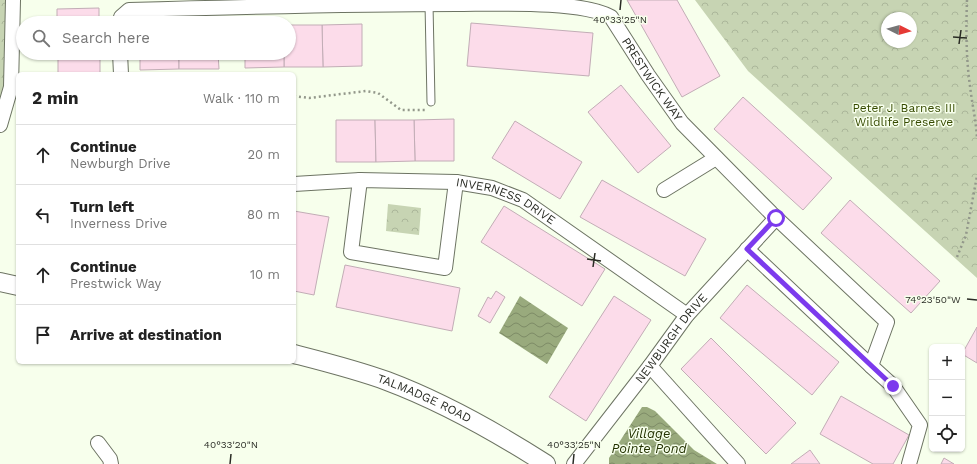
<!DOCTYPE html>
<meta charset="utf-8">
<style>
body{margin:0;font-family:"Work Sans",sans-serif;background:#f6f6f6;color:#222}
.controls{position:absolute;right:12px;bottom:12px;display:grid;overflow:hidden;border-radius:6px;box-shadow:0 1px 3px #0004}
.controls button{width:36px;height:36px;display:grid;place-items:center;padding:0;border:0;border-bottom:1px solid #e0e0e0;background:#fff;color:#222;font:20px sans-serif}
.compass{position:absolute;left:881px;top:12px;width:36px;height:36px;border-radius:50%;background:#fff;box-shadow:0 1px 3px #0004;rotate:96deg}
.stop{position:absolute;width:12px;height:12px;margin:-9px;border:3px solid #7c3aed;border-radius:50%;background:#fff}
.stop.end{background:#7c3aed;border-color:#fff;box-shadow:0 1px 4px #0008}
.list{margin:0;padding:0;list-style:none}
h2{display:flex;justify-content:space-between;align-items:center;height:52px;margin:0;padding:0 16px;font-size:17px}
h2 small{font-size:13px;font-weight:400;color:#767676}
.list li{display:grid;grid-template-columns:26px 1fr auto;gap:12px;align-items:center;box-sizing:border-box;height:60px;padding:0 16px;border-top:1px solid #e0e0e0}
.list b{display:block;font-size:15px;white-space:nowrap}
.list p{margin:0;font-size:13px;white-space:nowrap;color:#767676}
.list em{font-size:13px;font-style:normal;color:#767676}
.icon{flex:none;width:22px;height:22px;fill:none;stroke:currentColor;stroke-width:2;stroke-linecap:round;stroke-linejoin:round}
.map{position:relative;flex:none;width:977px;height:464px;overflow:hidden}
.search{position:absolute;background:#fff;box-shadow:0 1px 3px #0004;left:16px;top:16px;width:280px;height:44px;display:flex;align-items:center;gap:10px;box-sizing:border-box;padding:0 14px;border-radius:22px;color:#767676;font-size:15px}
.panel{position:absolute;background:#fff;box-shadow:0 1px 3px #0004;left:16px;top:72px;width:280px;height:292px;border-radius:6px}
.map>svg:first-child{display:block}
.park{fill:url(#park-crowns);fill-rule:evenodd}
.water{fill:url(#water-waves)}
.building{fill:#fcdcea;stroke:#c2adb6}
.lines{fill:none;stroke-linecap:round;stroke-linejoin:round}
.service-casing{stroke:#6d7463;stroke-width:9}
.minor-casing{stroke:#6d7463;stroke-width:16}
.tertiary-casing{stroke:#6d7463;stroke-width:20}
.path{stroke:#93988b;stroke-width:2.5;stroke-dasharray:2 3;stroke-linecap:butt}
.service{stroke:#fff;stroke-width:7}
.minor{stroke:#fff;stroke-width:14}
.tertiary{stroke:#fff;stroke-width:18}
.route{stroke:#7c3aed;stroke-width:5}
.ticks{fill:none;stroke:#2a2c25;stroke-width:1.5}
.labels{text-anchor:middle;stroke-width:3;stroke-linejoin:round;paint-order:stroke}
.street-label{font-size:12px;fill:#2a2c25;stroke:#f7ffec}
.park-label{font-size:12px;fill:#364a00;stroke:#f7ffec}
.water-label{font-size:13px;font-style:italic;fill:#233200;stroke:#f7ffec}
.ticks-label{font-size:10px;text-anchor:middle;fill:#2a2c25;stroke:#f7ffec;stroke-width:3;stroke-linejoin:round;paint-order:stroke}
</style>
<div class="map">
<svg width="977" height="464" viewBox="0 0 977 464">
<defs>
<pattern id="park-crowns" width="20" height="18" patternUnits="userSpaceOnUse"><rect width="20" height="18" fill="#c7d4b3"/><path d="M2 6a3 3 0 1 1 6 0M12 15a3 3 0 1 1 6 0" fill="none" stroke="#abb69a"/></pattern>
<pattern id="water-waves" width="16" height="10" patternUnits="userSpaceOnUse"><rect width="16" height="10" fill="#99aa7d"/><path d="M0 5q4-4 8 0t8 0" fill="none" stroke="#7d8b66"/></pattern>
</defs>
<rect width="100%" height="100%" fill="#f7ffec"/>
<g class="park">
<polygon points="0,0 13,0 12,66 0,125"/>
<path d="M695,0h282v278l-229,-207zM887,18h24v24h-24z"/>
<polygon points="388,204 421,208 419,235 386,231"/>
</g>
<g class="water">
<polygon points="520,296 568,328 547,364 499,333"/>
<polygon points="642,407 647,407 655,411 694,450 717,464 609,464 609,458"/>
</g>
<g class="building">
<polygon points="627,0 677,0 720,76 682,97"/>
<polygon points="99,8 99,23 57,23 57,9"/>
<polygon points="471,23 593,33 589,76 467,66"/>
<polygon points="362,24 362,66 323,67 322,25"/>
<polygon points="289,25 322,25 323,67 284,67 284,53 289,53"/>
<rect x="58" y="53" width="42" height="21"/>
<polygon points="140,53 179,53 179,69 140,70"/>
<polygon points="179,53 218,53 219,69 179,69"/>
<polygon points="245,53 284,53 284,67 245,68"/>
<polygon points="621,85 671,146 638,173 588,112"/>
<polygon points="743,97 832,178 803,210 714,129"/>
<polygon points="454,119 454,161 415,161 414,120"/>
<polygon points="336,120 375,120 376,162 336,162"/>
<polygon points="375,120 414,120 415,161 376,162"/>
<polygon points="515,121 582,162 560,199 492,158"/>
<polygon points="602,180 706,239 685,276 580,217"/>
<polygon points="850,200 940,281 911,313 821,233"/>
<polygon points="504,206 605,269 582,306 481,242"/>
<polygon points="294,211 329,217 314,295 294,291"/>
<polygon points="345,265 460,288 452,331 336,307"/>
<polygon points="747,285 839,362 812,395 720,318"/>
<polygon points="496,291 505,297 490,323 478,316 488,297 491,299"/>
<polygon points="614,296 651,320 586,421 549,397"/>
<polygon points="977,327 977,363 962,354"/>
<polygon points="711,338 796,423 766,454 681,369"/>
<polygon points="841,396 909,435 893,464 873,464 820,434"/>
<polygon points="810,450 820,464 791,464"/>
<polygon points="944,458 954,464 941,464"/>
</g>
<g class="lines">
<defs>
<polyline id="service" points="429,4 431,102"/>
<g id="minor">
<path id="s1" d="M120,23l1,-6 8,-7c109,-3 218,-6 327,-6 38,0 125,-4 155,13l37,58 34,48 89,90 116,109 -16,44 22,20 27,39 -11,39"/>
<polyline points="120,53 121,74"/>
<polyline points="0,125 11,87 13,0"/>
<polyline points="360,180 351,252 445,268 456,182"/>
<path id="s2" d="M294,184l66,-4 96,2 36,6 31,12 164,115"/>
<polyline points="664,190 716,158"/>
<polyline points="747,249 871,366"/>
<polyline points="650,366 738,464"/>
<polyline points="98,443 110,459 111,464"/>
<path id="s3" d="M574,464l76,-98 37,-51 89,-97"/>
</g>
<g id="tertiary">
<polyline points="0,282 18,286"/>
<path id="s4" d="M294,354c31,8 63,16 93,27 56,21 109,51 159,83"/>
</g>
</defs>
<use href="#service" class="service-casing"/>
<use href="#minor" class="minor-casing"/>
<use href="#tertiary" class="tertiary-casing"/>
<g class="path">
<path d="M967,0c-1,29 -1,58 3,86 2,18 6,34 7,52"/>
<polyline points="294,96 309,98 366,91 378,93 401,110 425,110"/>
<polyline points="957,257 966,235 977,176"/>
</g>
<use href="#service" class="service"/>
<use href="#minor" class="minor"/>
<use href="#tertiary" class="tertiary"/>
</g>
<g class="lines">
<polyline class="route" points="776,218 747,249 893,386"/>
</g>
<path class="ticks" d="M620,10l1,-10M953,37l14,1M959,44l2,-14M587,259l14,2M593,267l2,-14M967,299l10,1M230,464l1,-10M573,464l1,-10"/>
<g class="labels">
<g class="street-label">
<text dy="4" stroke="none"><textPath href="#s1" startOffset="575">PRESTWICK WAY</textPath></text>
<text dy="4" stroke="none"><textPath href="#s2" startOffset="216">INVERNESS DRIVE</textPath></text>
<text dy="4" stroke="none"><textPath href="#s3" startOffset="159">NEWBURGH DRIVE</textPath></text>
<text dy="4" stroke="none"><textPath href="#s4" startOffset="138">TALMADGE ROAD</textPath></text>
</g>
<g class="park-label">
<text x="904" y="112">Peter J. Barnes III<tspan x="904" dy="14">Wildlife Preserve</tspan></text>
</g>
<g class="water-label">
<text x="649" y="438">Village<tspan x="649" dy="15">Pointe Pond</tspan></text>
</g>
</g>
<g class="ticks-label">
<text x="620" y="23">40°33'25"N</text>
<text x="933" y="303">74°23'50"W</text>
<text x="231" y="448">40°33'20"N</text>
<text x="574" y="448">40°33'25"N</text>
</g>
</svg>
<div class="controls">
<button>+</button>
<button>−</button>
<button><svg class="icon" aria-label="locate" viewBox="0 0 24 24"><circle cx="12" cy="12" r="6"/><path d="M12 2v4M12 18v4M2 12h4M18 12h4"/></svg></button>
</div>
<svg class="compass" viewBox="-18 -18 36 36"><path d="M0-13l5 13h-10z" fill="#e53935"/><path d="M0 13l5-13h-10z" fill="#767676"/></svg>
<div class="stop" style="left:776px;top:218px"></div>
<div class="stop end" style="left:893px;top:386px"></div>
<div class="search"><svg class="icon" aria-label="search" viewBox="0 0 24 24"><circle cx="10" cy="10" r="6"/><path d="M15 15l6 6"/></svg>Search here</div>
<section class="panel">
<h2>2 min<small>Walk · 110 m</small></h2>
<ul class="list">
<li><svg class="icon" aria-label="ahead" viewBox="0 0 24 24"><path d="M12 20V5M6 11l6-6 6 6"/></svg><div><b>Continue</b><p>Newburgh Drive</p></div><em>20 m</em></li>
<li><svg class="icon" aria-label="left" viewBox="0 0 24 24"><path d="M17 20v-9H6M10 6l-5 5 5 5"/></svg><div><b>Turn left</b><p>Inverness Drive</p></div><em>80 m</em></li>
<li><svg class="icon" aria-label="ahead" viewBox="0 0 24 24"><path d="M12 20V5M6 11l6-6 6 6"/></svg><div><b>Continue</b><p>Prestwick Way</p></div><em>10 m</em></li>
<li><svg class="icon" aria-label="arrive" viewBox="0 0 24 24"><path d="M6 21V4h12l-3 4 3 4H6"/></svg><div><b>Arrive at destination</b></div></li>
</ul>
</section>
</div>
